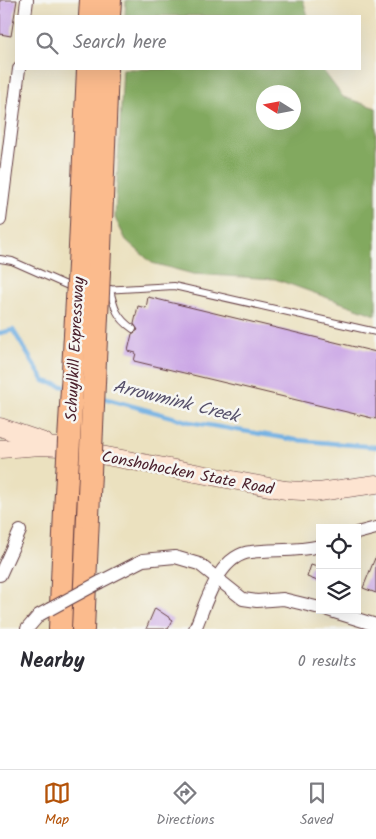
<!DOCTYPE html>
<style>
body{margin:0;font-family:Kalam,sans-serif;background:#f2f2f3;color:#2b2b33}
.controls{position:absolute;right:15px;bottom:15px;display:grid;overflow:hidden;border-radius:0px;box-shadow:0 5px 20px #0002}
.controls button{width:45px;height:45px;display:grid;place-items:center;padding:0;border:0;border-bottom:1px solid #e1e1e2;background:#fff;color:#2b2b33;font:25px sans-serif}
.compass{position:absolute;left:256px;top:85px;width:45px;height:45px;border-radius:50%;background:#fff;box-shadow:0 5px 20px #0002;rotate:281deg}
.list{margin:0;padding:0;list-style:none}
h2{display:flex;justify-content:space-between;align-items:center;height:65px;margin:0;padding:0 20px;font-size:21px}
h2 small{font-size:16px;font-weight:400;color:#7c7c81}
.icon{flex:none;width:28px;height:28px;fill:none;stroke:currentColor;stroke-width:2;stroke-linecap:round;stroke-linejoin:round}
.map{position:relative;flex:none;width:376px;height:629px;overflow:hidden}
.search{position:absolute;background:#fff;box-shadow:0 5px 20px #0002;left:15px;right:15px;top:15px;height:55px;display:flex;align-items:center;gap:12px;box-sizing:border-box;padding:0 18px;border-radius:0px;color:#7c7c81;font-size:19px}
.sheet{height:140px;background:#fff}
nav{display:flex;justify-content:space-around;align-items:center;box-sizing:border-box;height:70px;border-top:1px solid #e1e1e2;background:#fff;font-size:14px;color:#7c7c81}
nav a{display:grid;justify-items:center;gap:2px}
nav .on{color:#b45309}
.map>svg:first-child{display:block}
.forest{fill:#82a95f;stroke:#666445;fill-rule:evenodd}
.lines{fill:none;stroke-linecap:round;stroke-linejoin:round}
.stream{stroke:#6fafe2;stroke-width:4.5}
.building{fill:#c9a3e5}
.lane-casing{stroke:#623c41;stroke-width:8}
.street-casing{stroke:#623c41;stroke-width:14}
.secondary-casing{stroke:#623c41;stroke-width:19}
.highway-casing{stroke:#623c41;stroke-width:24}
.lane{stroke:#fff;stroke-width:6}
.street{stroke:#fff;stroke-width:12}
.secondary{stroke:#fde4d1;stroke-width:18}
.highway{stroke:#fbbb8d;stroke-width:22}
.street-bridge-casing{stroke:#623c41;stroke-width:14;stroke-linecap:butt}
.highway-bridge-casing{stroke:#623c41;stroke-width:24;stroke-linecap:butt}
.street-bridge{stroke:#fff;stroke-width:12}
.highway-bridge{stroke:#fbbb8d;stroke-width:22}
.labels{text-anchor:middle;stroke-width:5;stroke-linejoin:round;paint-order:stroke}
.street-label{font-size:16px;fill:#4a1f2b;stroke:#f6f6f2}
.water-label{font-size:18px;font-style:italic;fill:#57516b;stroke:#f6f6f2}
</style>
<div class="map">
<svg width="376" height="629" viewBox="0 0 376 629">
<rect width="100%" height="100%" fill="#f6f6f2"/>
<filter id="ink" filterUnits="userSpaceOnUse"><feTurbulence type="fractalNoise" baseFrequency=".02" numOctaves="2"/><feDisplacementMap in="SourceGraphic" scale="10" xChannelSelector="R" yChannelSelector="G"/><feConvolveMatrix kernelMatrix="1 2 1 2 8 2 1 2 1" color-interpolation-filters="sRGB"/></filter>
<filter id="wash" filterUnits="userSpaceOnUse"><feTurbulence type="fractalNoise" baseFrequency=".0096" numOctaves="4" result="noise"/><feDisplacementMap in="SourceGraphic" scale="20" xChannelSelector="R" yChannelSelector="G"/><feGaussianBlur stdDeviation="1.12" result="paint"/><feColorMatrix in="noise" values="0 0 0 0 0 0 0 0 0 0 0 0 0 0 0 0 0 1.4 0 .05"/><feComposite in="paint" operator="in"/></filter>
<g filter="url(#wash)">
<rect width="100%" height="100%" fill="#ebe1bf"/>
<g class="forest">
<polygon points="126,0 303,0 308,16 125,16"/>
<path d="M123,69h199l21,28 33,11v207l-101,-36 -82,-5 -41,-11 -26,-23 -11,-22zM264,92h30v30h-30z"/>
</g>
<g class="lines">
<g class="stream">
<polyline points="0,333 13,330 44,381 66,387"/>
<polyline points="100,397 190,422 296,440 376,447"/>
</g>
</g>
<g id="blocks">
<g class="building">
<polygon points="0,0 17,0 11,36 0,34"/>
<polygon points="148,297 376,352 376,419 134,361 136,353 128,351 132,334 138,330 134,324 138,306 146,308"/>
<polygon points="375,558 376,558 376,593 363,588"/>
<polygon points="311,565 320,568 320,582 307,577"/>
<polygon points="155,608 173,620 168,629 146,629"/>
</g>
</g>
</g>
<g filter="url(#ink)">
<use href="#blocks" fill-opacity="0" stroke="#623c41" stroke-width="1"/>
<g class="lines">
<defs>
<g id="lane">
<polyline points="0,259 12,261 73,288"/>
<path d="M110,289c4,19 7,29 23,40"/>
<polyline points="103,290 174,286 376,332"/>
</g>
<g id="street">
<polyline points="25,16 27,0"/>
<polyline points="0,220 19,69"/>
<polyline points="357,533 376,528"/>
<polyline points="0,575 20,531"/>
<polyline points="100,582 143,560 175,557 199,564 243,599 257,601 283,599 320,608"/>
<polyline points="328,610 376,625"/>
<polyline points="27,629 39,615 50,609"/>
<path d="M195,629c11,-25 23,-74 56,-77 23,-3 45,0 69,-6"/>
</g>
<g id="secondary">
<polyline points="0,427 44,442"/>
<polyline points="0,449 41,446 59,447 285,490 319,492 376,484"/>
</g>
<g id="highway">
<polyline points="90,16 91,0"/>
<polyline points="109,16 110,0"/>
<polyline points="80,247 88,69"/>
<polyline points="100,249 107,69"/>
<polyline points="60,629 65,511"/>
<polyline points="83,629 88,517"/>
</g>
</defs>
<use href="#lane" class="lane-casing"/>
<use href="#street" class="street-casing"/>
<use href="#secondary" class="secondary-casing"/>
<use href="#highway" class="highway-casing"/>
<use href="#lane" class="lane"/>
<use href="#street" class="street"/>
<use href="#secondary" class="secondary"/>
<use href="#highway" class="highway"/>
<defs>
<polyline id="street-bridge" points="50,609 100,582"/>
<g id="highway-bridge">
<polyline points="65,511 80,247"/>
<polyline points="88,517 100,249"/>
</g>
</defs>
<use href="#street-bridge" class="street-bridge-casing"/>
<use href="#highway-bridge" class="highway-bridge-casing"/>
<use href="#street-bridge" class="street-bridge"/>
<use href="#highway-bridge" class="highway-bridge"/>
</g>
</g>
<g class="labels">
<g class="street-label">
<text transform="translate(74 349) rotate(-87)" y="6">Schuylkill Expressway</text>
<text transform="translate(188 472) rotate(11)" y="6">Conshohocken State Road</text>
</g>
<g class="water-label">
<text transform="translate(176 401) rotate(14)" y="6">Arrowmink Creek</text>
</g>
</g>
</svg>
<div class="controls">
<button><svg class="icon" aria-label="locate" viewBox="0 0 24 24"><circle cx="12" cy="12" r="6"/><path d="M12 2v4M12 18v4M2 12h4M18 12h4"/></svg></button>
<button><svg class="icon" aria-label="layers" viewBox="0 0 24 24"><path d="M12 4l9 5-9 5-9-5zM3 14l9 5 9-5"/></svg></button>
</div>
<svg class="compass" viewBox="-18 -18 36 36"><path d="M0-13l5 13h-10z" fill="#e53935"/><path d="M0 13l5-13h-10z" fill="#7c7c81"/></svg>
<div class="search"><svg class="icon" aria-label="search" viewBox="0 0 24 24"><circle cx="10" cy="10" r="6"/><path d="M15 15l6 6"/></svg>Search here</div>
</div>
<section class="sheet">
<h2>Nearby<small>0 results</small></h2>
<ul class="list">
</ul>
</section>
<nav>
<a class="on"><svg class="icon" aria-label="map" viewBox="0 0 24 24"><path d="M3 6l6-2 6 2 6-2v14l-6 2-6-2-6 2zM9 4v14M15 6v14"/></svg>Map</a>
<a><svg class="icon" aria-label="directions" viewBox="0 0 24 24"><path d="M12 3l9 9-9 9-9-9zM9 14v-3h6M13 9l2 2-2 2"/></svg>Directions</a>
<a><svg class="icon" aria-label="saved" viewBox="0 0 24 24"><path d="M7 4h10v16l-5-4-5 4z"/></svg>Saved</a>
</nav>
